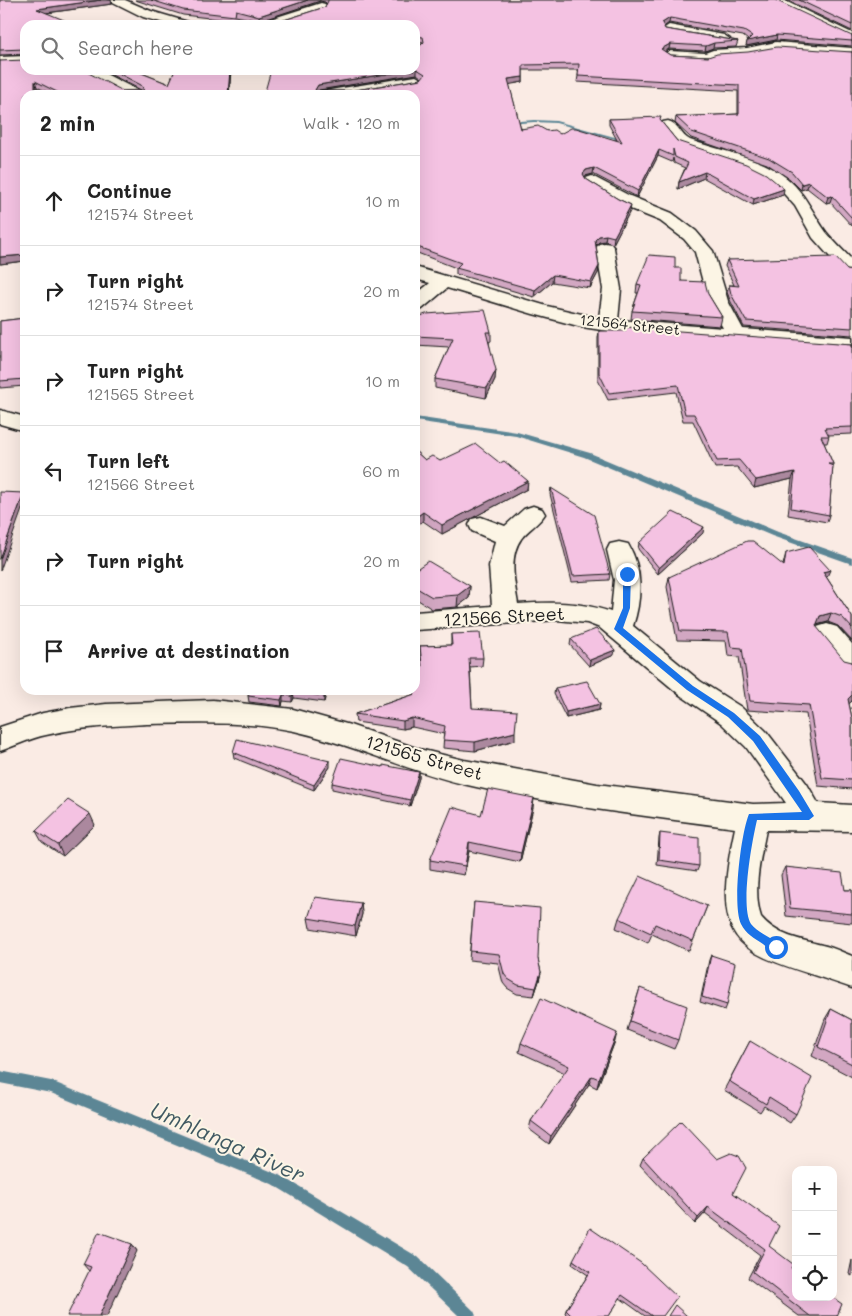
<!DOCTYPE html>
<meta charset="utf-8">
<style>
body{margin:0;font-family:Mali,sans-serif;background:#f2f2f2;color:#222}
.controls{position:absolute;right:15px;bottom:15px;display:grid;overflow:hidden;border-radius:10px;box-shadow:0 5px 20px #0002}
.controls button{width:45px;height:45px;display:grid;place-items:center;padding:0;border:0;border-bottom:1px solid #e0e0e0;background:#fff;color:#222;font:25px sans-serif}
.stop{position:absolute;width:15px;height:15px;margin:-11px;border:4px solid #1a73e8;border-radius:50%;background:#fff}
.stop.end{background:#1a73e8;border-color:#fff;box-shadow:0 1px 5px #0008}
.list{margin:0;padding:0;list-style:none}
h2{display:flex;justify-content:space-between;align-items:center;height:65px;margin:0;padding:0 20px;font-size:21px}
h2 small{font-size:16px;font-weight:400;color:#767676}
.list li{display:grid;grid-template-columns:32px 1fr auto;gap:15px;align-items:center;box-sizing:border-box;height:90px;padding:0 20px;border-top:1px solid #e0e0e0}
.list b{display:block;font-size:19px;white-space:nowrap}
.list p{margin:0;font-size:16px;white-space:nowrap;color:#767676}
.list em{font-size:16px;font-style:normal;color:#767676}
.icon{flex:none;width:28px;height:28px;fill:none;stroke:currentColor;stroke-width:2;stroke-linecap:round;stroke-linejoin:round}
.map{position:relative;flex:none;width:852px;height:1316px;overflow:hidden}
.search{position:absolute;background:#fff;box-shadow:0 5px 20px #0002;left:20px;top:20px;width:400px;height:55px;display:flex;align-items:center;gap:12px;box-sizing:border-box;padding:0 18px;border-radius:15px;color:#767676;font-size:19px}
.panel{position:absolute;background:#fff;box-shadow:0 5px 20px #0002;left:20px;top:90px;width:400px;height:605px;border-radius:15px}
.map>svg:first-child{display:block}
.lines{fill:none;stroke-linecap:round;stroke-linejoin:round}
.stream{fill:#5b8695;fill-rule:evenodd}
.minor-casing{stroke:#1c1c1c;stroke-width:3}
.minor{fill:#fcf5e5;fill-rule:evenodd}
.wall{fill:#d2a7c2;stroke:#1c1c1c;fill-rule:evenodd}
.shaded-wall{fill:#ab889e;stroke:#1c1c1c}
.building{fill:#f4c2e2;stroke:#1c1c1c}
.route{fill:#1a73e8}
.labels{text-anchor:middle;stroke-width:4;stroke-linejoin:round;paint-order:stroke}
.far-street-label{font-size:15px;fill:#1c1c1c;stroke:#fcf5e5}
.street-label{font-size:18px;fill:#1c1c1c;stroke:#fcf5e5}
.near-water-label{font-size:22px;font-style:italic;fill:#415a63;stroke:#fcf5e5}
</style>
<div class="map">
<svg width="852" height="1316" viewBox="0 0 852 1316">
<rect width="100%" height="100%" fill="#faebe4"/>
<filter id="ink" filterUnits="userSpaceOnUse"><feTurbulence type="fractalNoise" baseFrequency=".02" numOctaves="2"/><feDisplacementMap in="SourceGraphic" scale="10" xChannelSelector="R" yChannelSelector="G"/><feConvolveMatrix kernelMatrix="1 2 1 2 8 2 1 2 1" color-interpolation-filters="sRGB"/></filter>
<g filter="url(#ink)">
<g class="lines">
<g class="stream">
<polygon points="534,120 556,121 629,141 627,142 556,123 534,122 508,124 506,123 508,122"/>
<polygon points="685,141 714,141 716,142 714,143 683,143 683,142"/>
<polygon points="415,417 517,432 590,453 778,532 852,558 852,564 772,536 584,457 516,436 415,421"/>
<polygon points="0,1071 51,1081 280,1175 418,1257 474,1311 476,1316 459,1316 408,1267 272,1184 51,1093 0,1083"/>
</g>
<defs>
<g id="minor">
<polygon points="109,0 125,0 151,11 188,22 190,25 171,25 143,17"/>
<polygon points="768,0 783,0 852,33 852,42"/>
<polygon points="321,3 325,4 327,7 325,10 278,25 259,25 261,22"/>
<polygon points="669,25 724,35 730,39 724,43 665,32 663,29"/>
<polygon points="776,42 852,48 852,56 776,50 747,56 716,58 707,61 669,59 662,55 669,51 705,53 713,50 747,48"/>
<polygon points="25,56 25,64 0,65 0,57"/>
<polygon points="81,70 98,70 141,92 143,95 125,95 83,73"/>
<polygon points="416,76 423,80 421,83 350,95 317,95 319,92 324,91"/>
<path d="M668,121c10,2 13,15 22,19 32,12 72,16 99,40 17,15 24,34 37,52 8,10 18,19 26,28v16l-6,-1 -33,-37 -18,-32 -18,-20 -11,-8 -21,-10 -68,-23 -16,-20 2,-3z"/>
<polygon points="592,176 630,196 672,213 696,231 713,251 728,301 743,329 852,337 852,349 608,331 582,327 533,314 447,288 422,309 415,311 415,295 430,283 415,279 415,267 547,306 599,318 603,289 596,248 599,244 605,243 611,244 614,248 621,289 618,320 723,328 708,301 695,252 684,239 660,221 618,204 586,184 584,181 586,178"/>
<polygon points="0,410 25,417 25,431 0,424"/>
<path d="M533,506l9,3 3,5c-6,10 -18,16 -24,25 -13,18 -6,46 -3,65 32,-2 61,-3 93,8l3,-32 -7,-30 3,-6 9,-2 9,2c15,25 14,55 5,82l67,55 41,26 25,24 41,53 11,19 34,2v26l-86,-1c-5,26 -14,60 -5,87 16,19 38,22 61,28 10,2 20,7 30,11v32c-106,-38 -146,-28 -117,-160 -91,-12 -183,-23 -272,-44 -58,-14 -111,-40 -169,-53 -48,-10 -98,-8 -147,-7 -33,2 -68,3 -101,11 -15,3 -31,11 -46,16v-24l43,-14 27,-5 36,-4 107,-4 80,9 57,16 69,24 45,11 133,24 156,20 33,-1 -40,-56 -25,-24 -41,-28 -80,-67 -13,-5 -30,-3 -142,10v-18l77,-6 -3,-40 6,-25 -23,-10 -3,-6 3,-6 9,-2 24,9 19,-17z"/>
<polygon points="827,624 837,627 852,644 852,671 842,668 814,634 817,627"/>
</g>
</defs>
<use href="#minor" class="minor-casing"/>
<use href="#minor" class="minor"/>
</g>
<g class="wall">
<polygon points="0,0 112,4 47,13 25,25 25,54 0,55"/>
<path d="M135,0h640l77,41v5l-76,-6 -30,6 2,-6 -5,-4 -74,-13 -5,4 1,2 73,12 -2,6 -23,1 -8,3 -36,-2 -4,3 5,3 38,2 144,-5v174l-22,-24 -4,1 -19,-15 -6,2 -11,-11 -23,-15 -76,-26 -16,-15 1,-6 62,-3v-23l-161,-9 2,-12h-56v12l-14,2 12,45 26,2 13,3 57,6 -8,-15v-6l51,1 17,21 106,54 -30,10 -49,-27 -26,11 1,-7 6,-14 -11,-5 -1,-5 -1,4 -14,-6 -21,41 -44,-23 -8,2v1l1,2 32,20 13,6 -1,6 -17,33 -8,-3 -6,1 -3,3 3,21 -1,7 -8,15 -38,-6 -18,15 -78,-23v-6l-41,-16v-157h-151l156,-49 3,-4 -8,-1v-16h-133l-1,-4 44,-14 2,-3 -2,-2 -5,-1 -60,20 -24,-5v5l-53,-6zM417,74l5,4 -1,1 -71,12h-32l1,-1z"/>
<polygon points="787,0 852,0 852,31"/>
<polygon points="0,61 123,91 141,90 102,70 134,70 169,84 175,70 231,70 229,95 53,95 37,87 36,95 25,95 25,261 0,264"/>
<polygon points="727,260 847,270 852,271 852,335 744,327 730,300 727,292 729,285 734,285 725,266"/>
<polygon points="675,268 681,281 708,294 722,317 720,326 631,319 632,311 638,293 636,293 637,284"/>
<polygon points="25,318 25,386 0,388 0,321"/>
<polygon points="415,318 491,332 491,341 489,342 495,379 486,398 435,388 435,379 449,347 415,345"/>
<polygon points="599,331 852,344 852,434 828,435 829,436 827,443 824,443 833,464 829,515 827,522 788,515 792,479 754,488 737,467 715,468 693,421 683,421 676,392 608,400 598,380 598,338"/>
<polygon points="415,451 425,460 440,461 500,463 528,481 527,489 442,534 423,521 415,526"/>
<polygon points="551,488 610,574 609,580 572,582 550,494"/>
<polygon points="703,533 658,574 638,549 639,543"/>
<polygon points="786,553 827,578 852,617 852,641 838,626 828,622 816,625 816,626 852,701 849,704 852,718 852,789 818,786 806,714 747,710 739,657 728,656 726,641 677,640 667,587 669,577 783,565"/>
<polygon points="415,570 470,586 469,598 457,607 432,609 415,598"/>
<polygon points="451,634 483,658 482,666 470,667 472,708 515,740 475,751 443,748 444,734 412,727 403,729 356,722 355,714 415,694 421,667 420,646 451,645"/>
<polygon points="571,639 614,655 589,666 570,645"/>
<polygon points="555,688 600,704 599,710 566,718 554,694"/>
<polygon points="250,690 327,690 324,702 294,698 292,702 283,701 282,706 249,702 248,696"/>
<polygon points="233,752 330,767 314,790 234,758"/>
<polygon points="383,767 419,772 419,778 410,806 332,789 332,783"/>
<polygon points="533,808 520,862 469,851 464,875 430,869 430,860 481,815"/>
<polygon points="95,825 63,856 42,842 36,831"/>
<polygon points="660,833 699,866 697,871 657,865 659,838"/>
<polygon points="785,867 845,890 852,890 852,923 786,916 781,875"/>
<polygon points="474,902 538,959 541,972 539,981 534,996 517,994 507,988 503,983 498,963 469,960"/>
<polygon points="361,903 362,914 356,936 310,928 308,918"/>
<polygon points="707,906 689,951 652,934 648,943 616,928 619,918"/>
<polygon points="711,955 727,1005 725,1010 700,1002 709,960"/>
<polygon points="640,988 678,1040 674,1049 627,1030"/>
<polygon points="831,1009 852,1020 852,1077 812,1056 825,1019"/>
<polygon points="615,1041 597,1088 589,1084 549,1144 529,1129 531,1121 565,1073 519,1052 521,1043"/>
<polygon points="750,1041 796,1114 790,1123 764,1106 760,1112 724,1090"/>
<polygon points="643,1158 733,1193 769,1246 837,1316 799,1316 748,1278 760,1255 705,1213 695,1224 640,1165"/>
<polygon points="132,1244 137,1251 89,1271 83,1264"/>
<polygon points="573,1260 663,1316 645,1316 620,1298 609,1316 568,1316 565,1313 566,1310 588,1275 572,1264"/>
<polygon points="852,1260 852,1276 849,1274"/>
</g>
<g class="shaded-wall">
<polygon points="101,0 111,0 112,4 38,14 37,9"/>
<polygon points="308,0 320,0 320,1 260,21 259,16"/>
<polygon points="670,18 669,23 661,29 662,23"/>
<polygon points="777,35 776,40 746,46 747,41"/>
<polygon points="714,43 713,48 705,51 706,46"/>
<polygon points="670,44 669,49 660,54 661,49"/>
<polygon points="415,69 417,69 417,74 319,90 315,95 315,90 318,85 410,70 415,70"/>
<polygon points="230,70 231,70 229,95 228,95"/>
<polygon points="523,77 523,82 507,85 508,79"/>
<polygon points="35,81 37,87 36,95 35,95"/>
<polygon points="659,150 658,156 637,197 638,191"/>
<polygon points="594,168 593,174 585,176 582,180 583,174 586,170"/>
<polygon points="705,172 704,178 678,189 679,182"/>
<polygon points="809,182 807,188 801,190 802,184"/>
<polygon points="784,189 783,195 753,205 754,199"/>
<polygon points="832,196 830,202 826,203 828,197"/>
<polygon points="631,205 630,211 613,244 614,237"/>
<polygon points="606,235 605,241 599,242 594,247 595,240 599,236"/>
<polygon points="25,255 25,261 0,264 0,257"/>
<polygon points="599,266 598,273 590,288 591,282"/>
<polygon points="553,275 552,282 534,297 535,290"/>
<polygon points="496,370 495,379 486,398 487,388"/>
<polygon points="795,472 792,479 754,488 756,480"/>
<polygon points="528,481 527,489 442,534 442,525"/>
<polygon points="24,493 25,496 25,501 0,571 0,559"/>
<polygon points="423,512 423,521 415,526 415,518"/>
<polygon points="704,527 703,533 658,574 659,568"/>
<polygon points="830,570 826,579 823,572"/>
<polygon points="470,586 469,598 457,607 458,595"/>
<polygon points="831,613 828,622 816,625 820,616"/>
<polygon points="615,650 614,655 589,666 590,660"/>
<polygon points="325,690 327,690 324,702 324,696"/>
<polygon points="293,692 294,698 292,702 292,696"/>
<polygon points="283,695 283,701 282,706 281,700"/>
<polygon points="852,695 852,701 844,708 848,699"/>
<polygon points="600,704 599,710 566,718 566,712"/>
<polygon points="412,718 412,727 403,729 403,721"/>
<polygon points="515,732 515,740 475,751 475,742"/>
<polygon points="330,761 330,767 314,790 314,785"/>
<polygon points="419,772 419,778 410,806 410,800"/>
<polygon points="534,798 533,808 520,862 521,853"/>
<polygon points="90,814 95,825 63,856 58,845"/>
<polygon points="469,842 469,851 464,875 465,866"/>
<polygon points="361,903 362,914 356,936 355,926"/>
<polygon points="541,972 539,981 534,996 536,988"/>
<polygon points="617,1033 615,1041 597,1088 599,1079"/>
<polygon points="592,1076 589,1084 549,1144 551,1136"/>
<polygon points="708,1207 705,1213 695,1224 698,1218"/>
<polygon points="132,1244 137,1251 107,1316 99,1316"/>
</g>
<g class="building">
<polygon points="0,0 101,0 37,9 76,25 25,25 25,50 24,49 0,50"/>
<polygon points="151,0 308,0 259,16 236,10 235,16 183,10"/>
<polygon points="328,0 775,0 852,36 852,41 777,35 747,41 752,36 744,31 670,18 662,23 665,29 738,41 714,43 706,46 670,44 661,49 670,55 708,57 717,54 748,52 777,47 852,52 852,218 832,196 828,197 809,182 802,184 792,172 769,158 692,132 676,117 739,114 739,85 578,76 579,64 523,65 523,77 508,79 521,129 538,126 547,131 554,130 560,134 571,128 576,128 622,142 609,119 661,117 660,120 677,141 746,164 766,174 784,189 754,199 705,172 679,182 688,163 675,157 673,149 673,156 659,150 638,191 594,168 586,170 583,174 586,179 618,199 631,205 614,237 606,235 599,236 595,240 599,266 591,282 553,275 535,290 456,268 461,263 415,246 415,95 264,95 271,70 410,70 318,85 315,90 317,91 350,91 421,79 425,74 417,69 415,69 415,47 420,46 424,42 423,37 415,36 415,25 315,25 281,21 325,7 328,1"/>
<polygon points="799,0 852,0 852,25"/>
<polygon points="25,60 25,70 83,70 123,91 144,90 141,85 112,70 134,70 169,84 175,70 230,70 228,95 63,95 35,81 35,95 25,95 25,255 0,257 0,61"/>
<polygon points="649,255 675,257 675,268 681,268 681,281 705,282 708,294 722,317 632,311 641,285 637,284"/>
<polygon points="835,257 847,270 852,271 852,328 746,321 731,294 729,285 739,286 727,260"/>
<polygon points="485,310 491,332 486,332 496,370 487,388 435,379 453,338 415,336 415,318 426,314"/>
<polygon points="25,318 25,379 0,381 0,321"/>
<polygon points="626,327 852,344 852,427 825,428 829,436 821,436 833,464 828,464 833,466 829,515 791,508 795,472 756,480 739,460 717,461 694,414 685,414 678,385 609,393 599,373 599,331 625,331"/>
<polygon points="476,444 500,463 504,461 528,481 442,525 423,512 415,518 415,451 425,460 432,456 440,461"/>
<polygon points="551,488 594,515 610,574 573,576"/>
<polygon points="0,492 24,493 0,559"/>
<polygon points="673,512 704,527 659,568 639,543"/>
<polygon points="747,541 753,541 784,566 786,553 809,547 830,570 823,572 852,617 852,628 842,617 831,613 820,616 816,626 844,660 852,662 852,695 848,699 852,718 852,780 822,778 809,705 750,701 742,648 731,647 728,632 680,631 669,577"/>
<polygon points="428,561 470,586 458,595 432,597 415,587 415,570"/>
<polygon points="596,629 615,650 590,660 571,639"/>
<polygon points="480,633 483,658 469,658 472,708 517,711 515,732 475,742 443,740 445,726 412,718 403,721 355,714 415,694 415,667 422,667 420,646 452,645 451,634"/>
<polygon points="587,681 600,704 566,712 555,688"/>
<polygon points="250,690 325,690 324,696 293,692 292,696 283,695 281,700 248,696"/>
<polygon points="237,739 330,761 314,785 233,752"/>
<polygon points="341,758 383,767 383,765 419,772 410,800 332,783"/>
<polygon points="488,789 534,798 521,853 469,842 465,866 430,860 452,807 481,815"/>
<polygon points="68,800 90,814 58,845 36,831"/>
<polygon points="660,833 699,838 699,866 659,860"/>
<polygon points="785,867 842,873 845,890 852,890 852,914 790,908"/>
<polygon points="640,876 707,906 693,941 655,924 651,933 619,918"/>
<polygon points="315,897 361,903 355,926 308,918"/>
<polygon points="474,902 540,908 538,959 541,972 536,988 518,985 508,979 504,974 499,954 470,951"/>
<polygon points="711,955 735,963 727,1005 702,997"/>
<polygon points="640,988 687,1006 678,1040 630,1021"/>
<polygon points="541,998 617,1033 599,1079 592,1076 551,1136 531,1121 569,1066 521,1043"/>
<polygon points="831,1009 852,1020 852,1064 818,1047"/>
<polygon points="750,1041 812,1078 796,1114 769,1097 766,1104 729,1081"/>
<polygon points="681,1121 717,1159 731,1153 739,1156 746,1168 733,1193 779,1226 769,1246 793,1264 791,1268 796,1272 796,1297 832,1297 842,1304 837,1316 810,1316 753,1272 765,1249 708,1207 698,1218 643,1158"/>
<polygon points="590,1228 641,1263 677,1297 663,1316 652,1316 622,1295 609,1316 572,1316 566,1310 590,1272 573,1260"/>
<polygon points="99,1232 132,1244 99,1316 67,1316 91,1267 83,1264"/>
<polygon points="675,1305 687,1316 668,1316"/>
</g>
</g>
<path class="route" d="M627,572l4,2 -1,34 -7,20 70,58 41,27 26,23 39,55 15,25 -5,4h-52c-5,21 -17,86 -6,104 6,8 20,14 29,20v6c-7,3 -12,-2 -17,-6 -9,-6 -17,-10 -22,-20 -9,-19 0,-91 8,-110l53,-2 -49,-71 -25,-24 -41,-27 -71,-59 -2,-2 9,-21v-34z"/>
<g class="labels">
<g class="far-street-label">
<text transform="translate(630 325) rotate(6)" y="5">121564 Street</text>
</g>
<g class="street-label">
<text transform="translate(504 617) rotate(-3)" y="6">121566 Street</text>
<text transform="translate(424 758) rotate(16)" y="6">121565 Street</text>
</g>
<g class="near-water-label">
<text transform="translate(228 1142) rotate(24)" y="8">Umhlanga River</text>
</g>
</g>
</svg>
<div class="controls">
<button>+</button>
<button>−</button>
<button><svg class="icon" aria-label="locate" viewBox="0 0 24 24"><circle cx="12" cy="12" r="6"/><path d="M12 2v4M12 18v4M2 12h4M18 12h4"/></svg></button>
</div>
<div class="stop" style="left:776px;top:947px"></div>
<div class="stop end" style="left:627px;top:574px"></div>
<div class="search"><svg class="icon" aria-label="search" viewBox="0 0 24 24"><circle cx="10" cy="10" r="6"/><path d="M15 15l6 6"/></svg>Search here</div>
<section class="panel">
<h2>2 min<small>Walk · 120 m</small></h2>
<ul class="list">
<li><svg class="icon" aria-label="ahead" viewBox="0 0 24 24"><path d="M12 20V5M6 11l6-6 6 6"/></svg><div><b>Continue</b><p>121574 Street</p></div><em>10 m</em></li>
<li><svg class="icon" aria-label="right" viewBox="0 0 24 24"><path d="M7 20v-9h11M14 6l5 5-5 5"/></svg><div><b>Turn right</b><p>121574 Street</p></div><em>20 m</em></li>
<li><svg class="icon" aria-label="right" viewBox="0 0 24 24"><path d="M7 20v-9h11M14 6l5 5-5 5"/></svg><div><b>Turn right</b><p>121565 Street</p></div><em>10 m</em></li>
<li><svg class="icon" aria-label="left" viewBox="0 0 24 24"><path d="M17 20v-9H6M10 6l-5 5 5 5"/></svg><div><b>Turn left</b><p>121566 Street</p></div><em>60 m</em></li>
<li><svg class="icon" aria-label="right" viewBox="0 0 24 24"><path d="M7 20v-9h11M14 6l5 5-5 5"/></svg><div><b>Turn right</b></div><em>20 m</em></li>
<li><svg class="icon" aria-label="arrive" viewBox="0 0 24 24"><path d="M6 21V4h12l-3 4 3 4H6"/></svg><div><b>Arrive at destination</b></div></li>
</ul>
</section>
</div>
